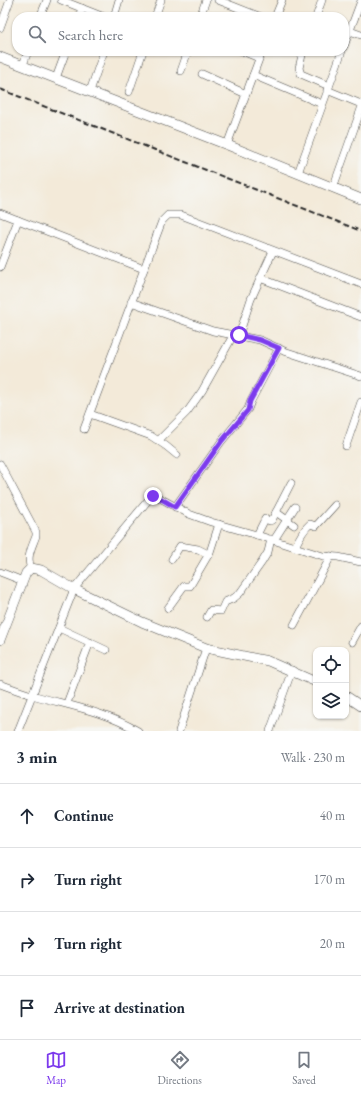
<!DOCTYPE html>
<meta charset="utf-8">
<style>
body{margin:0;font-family:"EB Garamond",serif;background:#f2f2f3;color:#1f2937}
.controls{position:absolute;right:12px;bottom:12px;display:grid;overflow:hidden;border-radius:8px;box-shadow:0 1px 3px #0004}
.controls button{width:36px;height:36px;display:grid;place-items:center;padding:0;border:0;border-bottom:1px solid #e0e1e3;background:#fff;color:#1f2937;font:20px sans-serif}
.stop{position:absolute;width:12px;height:12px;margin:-9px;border:3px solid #7c3aed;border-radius:50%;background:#fff}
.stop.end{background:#7c3aed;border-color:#fff;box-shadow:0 1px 4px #0008}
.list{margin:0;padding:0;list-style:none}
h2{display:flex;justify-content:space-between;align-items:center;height:52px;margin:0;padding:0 16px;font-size:17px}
h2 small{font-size:13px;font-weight:400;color:#747a83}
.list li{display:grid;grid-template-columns:26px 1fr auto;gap:12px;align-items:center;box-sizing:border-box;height:64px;padding:0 16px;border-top:1px solid #e0e1e3}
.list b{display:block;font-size:15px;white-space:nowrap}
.list em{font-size:13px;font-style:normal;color:#747a83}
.icon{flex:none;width:22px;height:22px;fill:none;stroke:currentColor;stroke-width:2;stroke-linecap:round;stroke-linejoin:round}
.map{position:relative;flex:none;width:361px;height:731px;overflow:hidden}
.search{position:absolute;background:#fff;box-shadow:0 1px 3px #0004;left:12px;right:12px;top:12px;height:44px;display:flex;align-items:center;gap:10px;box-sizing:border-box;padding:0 14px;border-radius:16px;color:#747a83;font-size:15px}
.sheet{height:308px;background:#fff}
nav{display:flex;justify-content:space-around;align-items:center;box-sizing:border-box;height:56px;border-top:1px solid #e0e1e3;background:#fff;font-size:11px;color:#747a83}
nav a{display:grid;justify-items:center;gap:2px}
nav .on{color:#7c3aed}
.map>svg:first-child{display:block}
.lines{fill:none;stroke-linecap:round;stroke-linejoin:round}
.minor-casing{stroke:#494845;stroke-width:8}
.tertiary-casing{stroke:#494845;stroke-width:10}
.minor{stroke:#fff;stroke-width:7}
.tertiary{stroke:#fff;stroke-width:9}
.rail{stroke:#2b2b2b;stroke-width:2;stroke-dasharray:6 3;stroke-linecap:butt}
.route{stroke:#7c3aed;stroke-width:5}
</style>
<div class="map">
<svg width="361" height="731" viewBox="0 0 361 731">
<rect width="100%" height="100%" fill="#f6f6f2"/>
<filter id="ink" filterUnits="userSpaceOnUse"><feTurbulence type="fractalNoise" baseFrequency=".025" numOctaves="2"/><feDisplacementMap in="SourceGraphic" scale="8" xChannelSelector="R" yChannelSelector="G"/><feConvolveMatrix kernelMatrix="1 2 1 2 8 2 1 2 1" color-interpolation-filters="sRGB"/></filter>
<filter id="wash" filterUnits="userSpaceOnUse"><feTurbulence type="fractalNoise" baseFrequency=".012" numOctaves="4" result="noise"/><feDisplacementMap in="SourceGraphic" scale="16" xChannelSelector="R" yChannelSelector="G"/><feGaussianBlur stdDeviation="0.9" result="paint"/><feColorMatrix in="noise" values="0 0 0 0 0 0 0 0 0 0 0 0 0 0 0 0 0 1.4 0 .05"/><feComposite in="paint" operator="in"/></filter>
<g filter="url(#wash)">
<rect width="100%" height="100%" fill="#f3ead9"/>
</g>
<g filter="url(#ink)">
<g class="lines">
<defs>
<g id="minor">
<polyline points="61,0 104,17"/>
<polyline points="218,0 261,17"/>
<polyline points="40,17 47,0"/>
<polyline points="79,17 82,8"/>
<polyline points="114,17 119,0"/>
<polyline points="155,17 161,0"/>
<polyline points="200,17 206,0"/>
<polyline points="275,17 282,0"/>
<polyline points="316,17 322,0"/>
<polyline points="0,28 10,0"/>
<polyline points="350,31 361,35"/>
<polyline points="344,46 361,1"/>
<polyline points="242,51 259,58"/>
<polyline points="303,51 299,68 301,74 329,86"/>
<polyline points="23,65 28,51"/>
<polyline points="181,71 188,51"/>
<polyline points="202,74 246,94"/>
<polyline points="253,75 322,104"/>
<polyline points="56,78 66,51"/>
<polyline points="327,90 361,104"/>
<polyline points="90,91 104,51"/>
<polyline points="129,92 143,51"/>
<polyline points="227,145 262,51"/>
<polyline points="298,173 342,51"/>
<polyline points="333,188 361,109"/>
<polyline points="0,213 144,269"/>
<polyline points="0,267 18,220"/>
<polyline points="260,278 361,317"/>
<polyline points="131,302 213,331 260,340 284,351 361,376"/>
<polyline points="239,335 251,299 273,251"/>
<polyline points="90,414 151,436 166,446 177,455"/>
<polyline points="84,429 162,221 168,215 181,215 361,284"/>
<polyline points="159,440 187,412 202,391 234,334"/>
<polyline points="346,446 361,402"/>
<path d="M0,464l36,68v4c-4,11 -10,21 -5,32"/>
<polyline points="175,507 221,442 248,409 251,401 279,348"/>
<polyline points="276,512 294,525"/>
<polyline points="257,535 265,519 270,521 272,520 291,483"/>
<polyline points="274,540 295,507"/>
<path d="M295,547c4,-9 8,-17 15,-23l6,2 19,-21"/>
<polyline points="172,559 180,546 198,549 208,554"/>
<polyline points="0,572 23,581"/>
<polyline points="168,608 184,586 190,586 210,552 219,524"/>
<polyline points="207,617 211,610 221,611 225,602 234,598 240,593 262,562 268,552 271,539"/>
<polyline points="294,625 331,556"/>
<polyline points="59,628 106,650"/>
<polyline points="352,642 361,626"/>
<path d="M0,684c11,4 21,8 32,11 38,11 72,16 106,36"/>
<polyline points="67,703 90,642"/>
<polyline points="18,731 74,589 150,498 153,496 158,497 189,514 211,522 257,535 323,556 338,557 361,562"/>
<polyline points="179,731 206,648"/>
<polyline points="270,731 292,670"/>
</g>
<g id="tertiary">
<polyline points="0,57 230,146 361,199"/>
<polyline points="0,640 26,573 31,568 41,570 74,589 142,622 206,648 268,661 316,682"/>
<polyline points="346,696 361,706"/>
</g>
</defs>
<use href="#minor" class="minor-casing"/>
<use href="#tertiary" class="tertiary-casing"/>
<use href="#minor" class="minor"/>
<use href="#tertiary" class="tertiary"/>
<polyline class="rail" points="0,89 361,231"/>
</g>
</g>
<g class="lines" filter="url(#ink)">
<polyline class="route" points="153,496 158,497 175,507 221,442 248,410 250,401 279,348 260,340 239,335"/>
</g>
</svg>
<div class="controls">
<button><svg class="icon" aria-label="locate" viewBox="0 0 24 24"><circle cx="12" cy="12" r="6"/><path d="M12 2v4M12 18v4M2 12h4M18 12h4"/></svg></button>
<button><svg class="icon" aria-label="layers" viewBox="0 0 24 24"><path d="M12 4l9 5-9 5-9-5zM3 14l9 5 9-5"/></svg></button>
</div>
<div class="stop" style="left:239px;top:335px"></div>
<div class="stop end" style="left:153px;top:496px"></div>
<div class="search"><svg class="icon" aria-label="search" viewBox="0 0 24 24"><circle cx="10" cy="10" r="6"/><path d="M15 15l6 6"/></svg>Search here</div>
</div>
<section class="sheet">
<h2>3 min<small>Walk · 230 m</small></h2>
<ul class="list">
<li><svg class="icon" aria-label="ahead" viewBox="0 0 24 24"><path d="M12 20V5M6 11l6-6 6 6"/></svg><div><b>Continue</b></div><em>40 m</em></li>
<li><svg class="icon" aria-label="right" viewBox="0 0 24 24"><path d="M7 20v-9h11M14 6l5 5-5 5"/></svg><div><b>Turn right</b></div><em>170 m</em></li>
<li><svg class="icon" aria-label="right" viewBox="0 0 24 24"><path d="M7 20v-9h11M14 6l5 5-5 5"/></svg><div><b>Turn right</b></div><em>20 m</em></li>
<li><svg class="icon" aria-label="arrive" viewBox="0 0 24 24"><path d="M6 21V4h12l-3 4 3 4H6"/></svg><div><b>Arrive at destination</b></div></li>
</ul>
</section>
<nav>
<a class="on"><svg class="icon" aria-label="map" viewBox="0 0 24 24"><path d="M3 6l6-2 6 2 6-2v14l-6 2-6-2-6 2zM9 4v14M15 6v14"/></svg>Map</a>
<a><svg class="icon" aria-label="directions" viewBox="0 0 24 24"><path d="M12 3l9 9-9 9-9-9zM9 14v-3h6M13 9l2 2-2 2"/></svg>Directions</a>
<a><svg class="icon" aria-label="saved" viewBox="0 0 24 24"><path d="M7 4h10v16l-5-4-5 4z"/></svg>Saved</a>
</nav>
